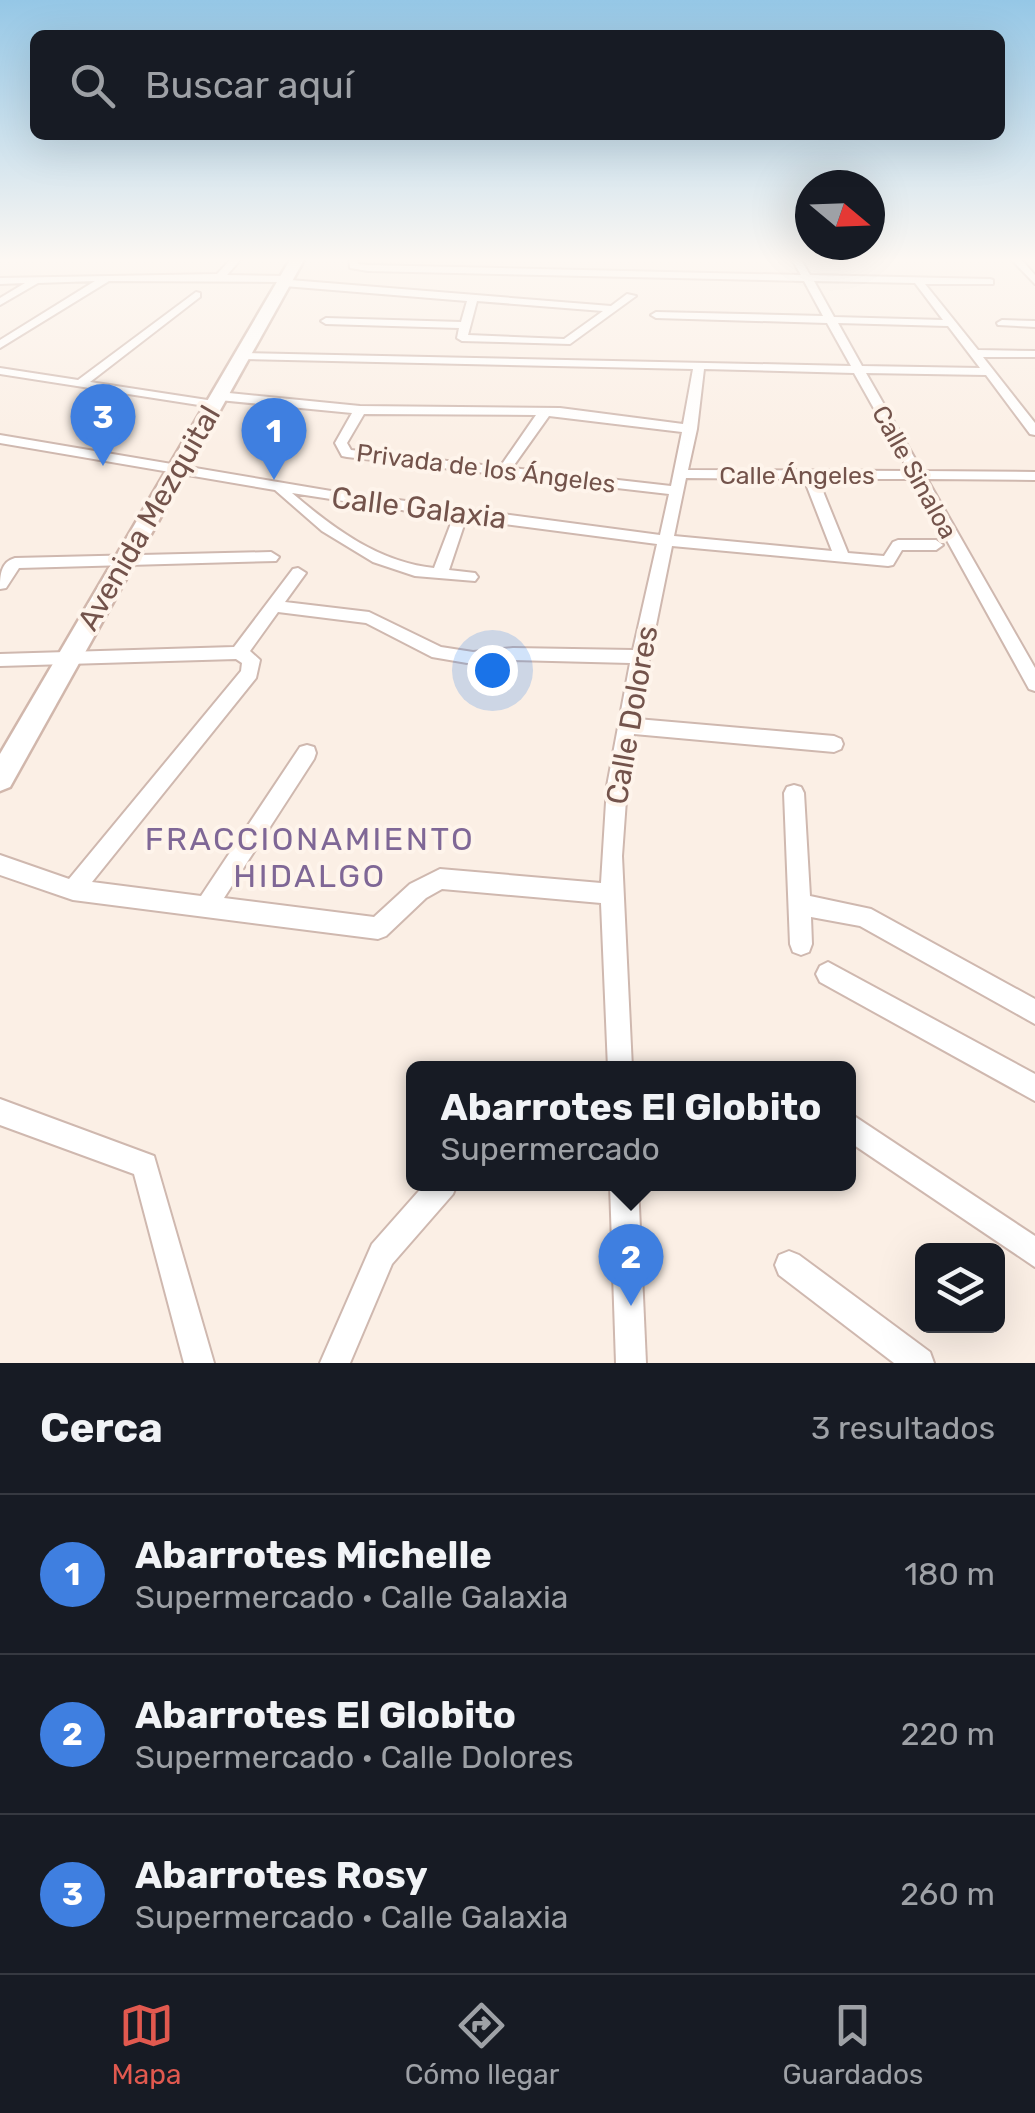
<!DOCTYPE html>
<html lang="es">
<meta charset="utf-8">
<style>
body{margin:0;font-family:Rubik,sans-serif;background:#20242c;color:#f1f3f6}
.controls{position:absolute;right:30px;bottom:30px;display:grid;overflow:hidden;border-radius:15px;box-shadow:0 10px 40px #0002}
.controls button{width:90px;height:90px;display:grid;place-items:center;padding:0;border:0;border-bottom:2px solid #363941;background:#171b24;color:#f1f3f6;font:50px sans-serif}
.compass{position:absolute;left:795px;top:170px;width:90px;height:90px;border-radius:50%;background:#171b24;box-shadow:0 10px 40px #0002;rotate:109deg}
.you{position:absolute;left:492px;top:670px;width:35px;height:35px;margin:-25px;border:8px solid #fff;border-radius:50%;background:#1a73e8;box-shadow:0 0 0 15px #1a73e833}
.badge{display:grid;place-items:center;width:65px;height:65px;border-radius:50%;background:#e1594f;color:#fff;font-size:32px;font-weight:700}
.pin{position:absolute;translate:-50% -82px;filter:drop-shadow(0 2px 5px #0008)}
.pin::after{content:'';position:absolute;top:52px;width:35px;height:30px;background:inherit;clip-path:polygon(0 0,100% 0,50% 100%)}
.popup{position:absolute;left:406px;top:1061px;width:450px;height:130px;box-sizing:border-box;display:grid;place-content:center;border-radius:15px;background:#171b24;filter:drop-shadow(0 2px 8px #0005);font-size:32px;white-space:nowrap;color:#9ea1a6}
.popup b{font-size:38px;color:#f1f3f6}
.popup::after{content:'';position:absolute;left:50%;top:100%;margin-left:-20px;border:20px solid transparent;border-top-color:#171b24}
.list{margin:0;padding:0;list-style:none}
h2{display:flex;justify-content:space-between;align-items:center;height:130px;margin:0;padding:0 40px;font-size:42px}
h2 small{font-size:32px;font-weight:400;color:#9ea1a6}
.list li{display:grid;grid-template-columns:65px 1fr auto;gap:30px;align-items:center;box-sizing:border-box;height:160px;padding:0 40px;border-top:2px solid #363941}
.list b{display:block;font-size:38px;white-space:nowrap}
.list p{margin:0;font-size:32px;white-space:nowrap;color:#9ea1a6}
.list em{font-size:32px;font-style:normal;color:#9ea1a6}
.icon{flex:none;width:55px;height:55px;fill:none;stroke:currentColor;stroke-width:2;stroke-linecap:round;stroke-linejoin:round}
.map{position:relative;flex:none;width:1035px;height:1363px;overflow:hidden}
.search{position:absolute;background:#171b24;box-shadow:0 10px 40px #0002;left:30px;right:30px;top:30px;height:110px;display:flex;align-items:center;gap:25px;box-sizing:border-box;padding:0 35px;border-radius:15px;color:#9ea1a6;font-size:38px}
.sheet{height:610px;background:#171b24}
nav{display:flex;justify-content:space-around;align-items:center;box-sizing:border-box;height:140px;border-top:2px solid #363941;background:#171b24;font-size:28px;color:#9ea1a6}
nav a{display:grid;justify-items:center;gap:5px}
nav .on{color:#e1594f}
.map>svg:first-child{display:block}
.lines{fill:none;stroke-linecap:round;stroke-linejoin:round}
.street-casing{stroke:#cfb8af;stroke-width:4}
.secondary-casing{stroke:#d1b7ac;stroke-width:5}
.street{fill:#fff;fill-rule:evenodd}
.secondary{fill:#fff;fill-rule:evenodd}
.labels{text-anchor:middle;stroke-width:8;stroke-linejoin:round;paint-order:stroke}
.far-street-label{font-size:25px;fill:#73534b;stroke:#fef4eb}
.street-label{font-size:30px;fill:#73534b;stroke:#fef4eb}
.neighbourhood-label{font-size:32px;letter-spacing:2.5px;fill:#7f6796;stroke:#fef4eb}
</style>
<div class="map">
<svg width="1035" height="1363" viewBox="0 0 1035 1363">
<rect width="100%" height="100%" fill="#fbefe5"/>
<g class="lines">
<defs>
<g id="street">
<path d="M232,258h10l-15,17 59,1 4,4 321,26 16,-12 9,2 -66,48 -108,-3 -5,-3 2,-10 -133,-4 -5,-3 5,-3 135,4 6,-21 -183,-15 -4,-4 -171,-1 -109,67v-8l95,-59 -57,2 -38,22v-7l25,-15 -25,1v-6l217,-4zM477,301l126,10 -39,28 -96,-4z"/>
<path d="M349,258h8l1,6 10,1 433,10 -10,-17h9l10,17 180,4 3,1v4h-68l53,66 57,1v6h-52l52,66v12l-5,-1 -44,-59 -120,-2 56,98 113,1v8l-108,-1 108,189v23l-6,-2 -116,-210h-95l30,74 36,3 9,-14 5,-2h38l7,5 -7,5h-34l-9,15 -5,1 -216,-20 -35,173 197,17 7,3 2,5 -2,5 -7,3 -200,-18 -7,52 -5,70 10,212h-24l-7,-165 -159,-14 -16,9 -40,38 -8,3 -305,-39 -73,-25v-20l69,24 172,-208 1,-8 -6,-4 -236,7v-12l234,-7 59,-78 5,-1 8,5 -21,29 84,10 72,35 32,5 40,-4 120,2 24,-106 -191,-25 -17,51 26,3 3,4 -3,4 -60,-5 -42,-14 -51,-31 -47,-41 -275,-47v-8l331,56 329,44 9,-41 -322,-37 -5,-1 -7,-13 17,-30 -133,-13 -6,-4 6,-4 141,14 200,2 123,16 10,-55 -451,-10 -6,-3 6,-3 609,13 -24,-43 -171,-5 -5,-3 5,-3 167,4 -19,-35 -436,-10 -18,-3zM814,281l101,2 28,37 -109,-3zM838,323l110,3 32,42 -118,-2zM704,369l150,4 55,98 -221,-1 9,-41zM364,414l172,1 -36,52 -149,-17 -4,-7zM549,416l133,16 -11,54 -159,-18zM686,478l118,1 28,72 -158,-15zM292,493l161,25 -19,50c-56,-6 -101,-40 -142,-75zM278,612l88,11 66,34 41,7 40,-4 117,3 -23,123 -6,97 -161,-14 -30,15 -36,33 -150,-19 90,-139 2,-6 -2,-6 -7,-2 -7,2 -99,149 -109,-14 164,-204 4,-18 -10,-9z"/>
<polygon points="1010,258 1020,258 1035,275 1035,284"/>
<polygon points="196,292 200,293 200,297 90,382 214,401 220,405 218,408 0,374 0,368 78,380"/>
<polygon points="1002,320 1035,321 1035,327 998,325 997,323"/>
<path d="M271,552l8,5 -3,4 -257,7 -13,20 -6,1c0,-12 0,-27 15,-31z"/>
<polygon points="794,785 801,787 804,793 810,896 871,909 1035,999 1035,1024 860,926 811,917 812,944 809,952 801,955 793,952 790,944 784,793 787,787"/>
<polygon points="828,962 1035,1074 1035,1101 820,982 816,974 820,966"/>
<polygon points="0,1099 154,1156 214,1363 184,1363 134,1174 0,1125"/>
<polygon points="848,1112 1035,1236 1035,1267 848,1141"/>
<polygon points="425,1184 457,1184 453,1194 392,1264 350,1363 320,1363 372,1244"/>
<polygon points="610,1184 638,1184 646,1363 616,1363"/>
<polygon points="789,1251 799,1255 930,1352 934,1363 894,1363 779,1275 775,1265 779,1255"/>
</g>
<polygon id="secondary" points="291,258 305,258 10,787 0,791 0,754"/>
</defs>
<use href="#street" class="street-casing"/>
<use href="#secondary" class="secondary-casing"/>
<use href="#street" class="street"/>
<use href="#secondary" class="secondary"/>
</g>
<linearGradient id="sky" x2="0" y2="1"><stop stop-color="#95c7e6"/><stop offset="0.58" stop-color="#fdf8f3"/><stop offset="1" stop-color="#fdf8f3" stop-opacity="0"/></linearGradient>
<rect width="1035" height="448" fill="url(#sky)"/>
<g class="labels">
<g class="far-street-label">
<text transform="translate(486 468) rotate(7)" y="9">Privada de los Ángeles</text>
<text transform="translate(915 472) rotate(61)" y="9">Calle Sinaloa</text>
<text x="797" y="484">Calle Ángeles</text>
</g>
<g class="street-label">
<text transform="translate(419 508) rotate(7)" y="10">Calle Galaxia</text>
<text transform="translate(149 518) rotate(-60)" y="10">Avenida Mezquital</text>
<text transform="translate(632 715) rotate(-80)" y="10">Calle Dolores</text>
</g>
<g class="neighbourhood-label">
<text x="310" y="850">FRACCIONAMIENTO<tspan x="310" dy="37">HIDALGO</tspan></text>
</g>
</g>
</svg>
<div class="controls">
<button><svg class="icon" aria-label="layers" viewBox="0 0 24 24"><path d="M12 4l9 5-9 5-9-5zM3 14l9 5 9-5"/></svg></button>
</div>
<svg class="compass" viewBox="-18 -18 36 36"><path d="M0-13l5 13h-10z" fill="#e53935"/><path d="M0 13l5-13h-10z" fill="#9ea1a6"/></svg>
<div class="you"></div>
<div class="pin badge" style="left:274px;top:480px;background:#3f7fe0">1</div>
<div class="pin badge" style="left:631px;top:1306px;background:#3f7fe0">2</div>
<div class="popup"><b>Abarrotes El Globito</b>Supermercado</div>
<div class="pin badge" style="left:103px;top:466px;background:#3f7fe0">3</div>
<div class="search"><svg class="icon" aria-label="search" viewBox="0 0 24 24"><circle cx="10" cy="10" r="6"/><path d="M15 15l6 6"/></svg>Buscar aquí</div>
</div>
<section class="sheet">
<h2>Cerca<small>3 resultados</small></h2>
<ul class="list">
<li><span class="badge" style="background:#3f7fe0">1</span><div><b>Abarrotes Michelle</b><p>Supermercado · Calle Galaxia</p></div><em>180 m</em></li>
<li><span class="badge" style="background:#3f7fe0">2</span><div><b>Abarrotes El Globito</b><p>Supermercado · Calle Dolores</p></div><em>220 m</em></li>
<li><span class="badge" style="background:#3f7fe0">3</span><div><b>Abarrotes Rosy</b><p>Supermercado · Calle Galaxia</p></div><em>260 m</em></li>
</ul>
</section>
<nav>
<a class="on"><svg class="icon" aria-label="map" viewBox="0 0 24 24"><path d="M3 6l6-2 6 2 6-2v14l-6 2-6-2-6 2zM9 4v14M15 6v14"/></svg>Mapa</a>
<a><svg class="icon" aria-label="directions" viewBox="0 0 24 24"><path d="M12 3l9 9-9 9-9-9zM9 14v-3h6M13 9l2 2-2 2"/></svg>Cómo llegar</a>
<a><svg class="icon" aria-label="saved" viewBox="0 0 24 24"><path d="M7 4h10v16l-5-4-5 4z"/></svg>Guardados</a>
</nav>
